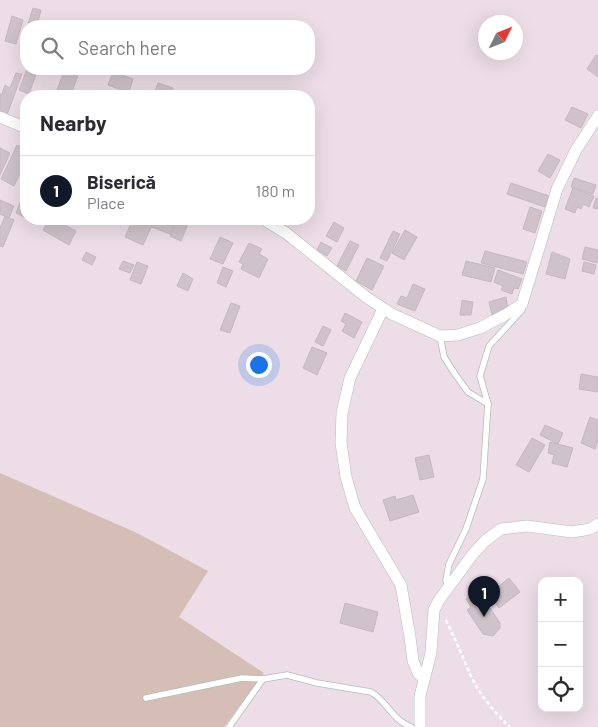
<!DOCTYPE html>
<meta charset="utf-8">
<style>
body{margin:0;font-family:Barlow,sans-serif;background:#f7f7f7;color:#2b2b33}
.controls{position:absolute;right:15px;bottom:15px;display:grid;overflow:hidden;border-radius:10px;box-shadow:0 5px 20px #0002}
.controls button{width:45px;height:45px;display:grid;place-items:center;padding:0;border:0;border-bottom:1px solid #e1e1e2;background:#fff;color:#2b2b33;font:25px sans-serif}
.compass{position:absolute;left:478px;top:15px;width:45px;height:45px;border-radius:50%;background:#fff;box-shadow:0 5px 20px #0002;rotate:47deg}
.you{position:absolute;left:258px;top:364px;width:18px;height:18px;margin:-12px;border:4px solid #fff;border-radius:50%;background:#1a73e8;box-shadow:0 0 0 8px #1a73e833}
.badge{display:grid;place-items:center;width:32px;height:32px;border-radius:50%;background:#111827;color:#fff;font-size:16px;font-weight:700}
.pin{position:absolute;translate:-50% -41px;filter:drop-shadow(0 1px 2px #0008)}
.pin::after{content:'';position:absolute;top:26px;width:18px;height:15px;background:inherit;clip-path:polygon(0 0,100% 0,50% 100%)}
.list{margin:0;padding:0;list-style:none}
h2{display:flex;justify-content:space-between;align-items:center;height:65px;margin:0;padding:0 20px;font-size:21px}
h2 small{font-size:16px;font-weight:400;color:#7c7c81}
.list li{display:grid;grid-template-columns:32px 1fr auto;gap:15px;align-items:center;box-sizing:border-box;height:70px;padding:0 20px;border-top:1px solid #e1e1e2}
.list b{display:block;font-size:19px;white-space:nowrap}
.list p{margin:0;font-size:16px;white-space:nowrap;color:#7c7c81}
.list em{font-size:16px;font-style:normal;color:#7c7c81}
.icon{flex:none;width:28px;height:28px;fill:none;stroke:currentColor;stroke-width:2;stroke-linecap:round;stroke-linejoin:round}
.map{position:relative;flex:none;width:598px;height:727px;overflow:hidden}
.search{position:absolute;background:#fff;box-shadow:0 5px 20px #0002;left:20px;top:20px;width:295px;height:55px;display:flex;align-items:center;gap:12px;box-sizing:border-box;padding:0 18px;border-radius:20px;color:#7c7c81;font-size:19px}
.panel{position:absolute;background:#fff;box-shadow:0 5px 20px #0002;left:20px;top:90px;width:295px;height:135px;border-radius:20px}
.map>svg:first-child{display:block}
.cemetery{fill:#d5beb5}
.building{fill:#cfc2ca;stroke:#c7b7c0}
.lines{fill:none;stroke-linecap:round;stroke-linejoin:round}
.lane-casing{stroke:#b1beb9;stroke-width:7}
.street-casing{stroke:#b1beb9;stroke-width:12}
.path{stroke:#fff;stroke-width:2.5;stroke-dasharray:4 2.5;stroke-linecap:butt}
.lane{stroke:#fff;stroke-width:5.5}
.street{stroke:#fff;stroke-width:11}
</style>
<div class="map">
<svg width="598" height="727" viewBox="0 0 598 727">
<rect width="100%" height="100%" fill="#ecdde7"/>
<polygon class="cemetery" points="0,473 137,533 208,571 179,617 264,673 224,727 0,727"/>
<g class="building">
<polygon points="33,8 41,10 37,26 28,24"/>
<polygon points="12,16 23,20 16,44 5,41"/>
<polygon points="596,55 598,56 598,77 587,69"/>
<polygon points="27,69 38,69 29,94 19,90"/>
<polygon points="65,69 80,69 71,95 57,90"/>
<polygon points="113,72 133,79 129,93 108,85"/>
<polygon points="16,73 22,74 7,115 0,113 0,94 2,94 5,85 10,88"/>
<polygon points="158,83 173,88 170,96 153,96"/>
<polygon points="572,107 588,114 581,128 565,120"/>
<polygon points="17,145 26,149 26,160 14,186 1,179"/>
<polygon points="0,148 10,153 0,175"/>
<polygon points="548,154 560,160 550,178 538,171"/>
<polygon points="574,178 596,185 593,194 571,187"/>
<polygon points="511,183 549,196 545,207 507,194"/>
<polygon points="573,188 594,196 589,207 583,204 581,209 577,207 575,213 565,209"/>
<polygon points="25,190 26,191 26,218 16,213"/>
<polygon points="596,198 598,199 598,209 593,208"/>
<polygon points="0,200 14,206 9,218 0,214"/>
<polygon points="530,207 542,211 535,233 523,229"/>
<polygon points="5,216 14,220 3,247 0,246 0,228"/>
<polygon points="49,219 54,219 76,231 69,245 43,230"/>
<polygon points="133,219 155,219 143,245 125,237"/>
<polygon points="156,219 177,219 170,234 152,227"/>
<polygon points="178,219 190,219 181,241 170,236"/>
<polygon points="334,222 344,228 337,242 326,236"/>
<polygon points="405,230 417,237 404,260 392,253"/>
<polygon points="393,231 400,234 387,261 380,258"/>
<polygon points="220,237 233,243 223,264 210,259"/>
<polygon points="350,241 359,245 346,271 337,266"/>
<polygon points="321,242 332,248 327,256 317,250"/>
<polygon points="249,243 262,249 259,254 268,259 259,278 241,269 243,264 239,262"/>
<polygon points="585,247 598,250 597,263 582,259"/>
<polygon points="485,251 527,262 523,274 481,263"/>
<polygon points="86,252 96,257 92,265 82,260"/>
<polygon points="552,252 570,259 565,279 546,274"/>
<polygon points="367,258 384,266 372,290 356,281"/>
<polygon points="123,261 134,265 130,273 119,269"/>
<polygon points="466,261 495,268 491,282 462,275"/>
<polygon points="137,262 148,266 141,284 130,280"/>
<polygon points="584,262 596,265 594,274 582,271"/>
<polygon points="223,267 233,271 226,287 217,283"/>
<polygon points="498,270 522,279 518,289 514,288 512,294 501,290 503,286 494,282"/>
<polygon points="183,273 193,279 188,291 177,286"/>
<polygon points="413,284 425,289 415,311 397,304 401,296 407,298"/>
<polygon points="506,297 508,310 492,315 489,302"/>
<polygon points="462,300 473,302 471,315 460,315"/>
<polygon points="231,303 240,306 230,333 220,330"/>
<polygon points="345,313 362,322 354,338 342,331 346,324 341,321"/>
<polygon points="323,326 331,330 323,346 315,342"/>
<polygon points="312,347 327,353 317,375 303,368"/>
<polygon points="581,374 598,377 598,392 579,389"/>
<polygon points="590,417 598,420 598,440 595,449 581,443"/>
<polygon points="545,425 563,433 558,444 540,435"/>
<polygon points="532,438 545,445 529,472 516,465"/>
<polygon points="550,442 573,448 567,467 552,463 554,455 548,453"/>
<polygon points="429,455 434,477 420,480 415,458"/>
<polygon points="413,495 419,512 390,521 383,500 395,496 396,500"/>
<polygon points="509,578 520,592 499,608 489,594"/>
<polygon points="474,594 479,603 484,599 500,623 500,628 493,636 483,634 467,610 471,607 466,599"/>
<polygon points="345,603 378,612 373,632 340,623"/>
</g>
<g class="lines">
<defs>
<g id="lane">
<polyline points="440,336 444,357 455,374 468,392 488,404 483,479 466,529 449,564 446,580 448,587"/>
<polyline points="488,404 480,376 489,346 522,310 522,306"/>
<path d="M146,698l96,-20 21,1 24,-4 30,8 54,9c17,10 19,26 40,35"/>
<polyline points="229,727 263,679"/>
</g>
<g id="street">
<polyline points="0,117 26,128"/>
<polyline points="263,219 286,233 366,297 392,314 440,336 458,335 480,328 505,315 522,304 557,189 576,150 598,116"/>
<polyline points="383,309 350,378 342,413 341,443 346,477 355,508 401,585 410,637 413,661 418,673 423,678"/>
<polyline points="420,727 420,696 431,653 434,610 439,600 473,554 485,541 501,529 527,526 572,532 590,529 598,524"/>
</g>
</defs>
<use href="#lane" class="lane-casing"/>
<use href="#street" class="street-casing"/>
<path class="path" d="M446,620c9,18 16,36 24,54 9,20 24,38 40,53"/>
<use href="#lane" class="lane"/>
<use href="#street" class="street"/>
</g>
</svg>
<div class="controls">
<button>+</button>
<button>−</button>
<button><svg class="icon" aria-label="locate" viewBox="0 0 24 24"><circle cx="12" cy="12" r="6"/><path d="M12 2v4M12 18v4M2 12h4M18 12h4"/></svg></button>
</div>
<svg class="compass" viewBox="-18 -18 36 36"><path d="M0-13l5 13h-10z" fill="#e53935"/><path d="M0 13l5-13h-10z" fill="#7c7c81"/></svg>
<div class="you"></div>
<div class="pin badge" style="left:484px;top:617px">1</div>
<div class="search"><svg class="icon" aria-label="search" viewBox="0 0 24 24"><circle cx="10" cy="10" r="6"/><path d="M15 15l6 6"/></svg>Search here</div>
<section class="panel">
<h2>Nearby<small></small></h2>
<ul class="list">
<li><span class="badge">1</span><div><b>Biserică</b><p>Place</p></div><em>180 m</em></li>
</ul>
</section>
</div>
